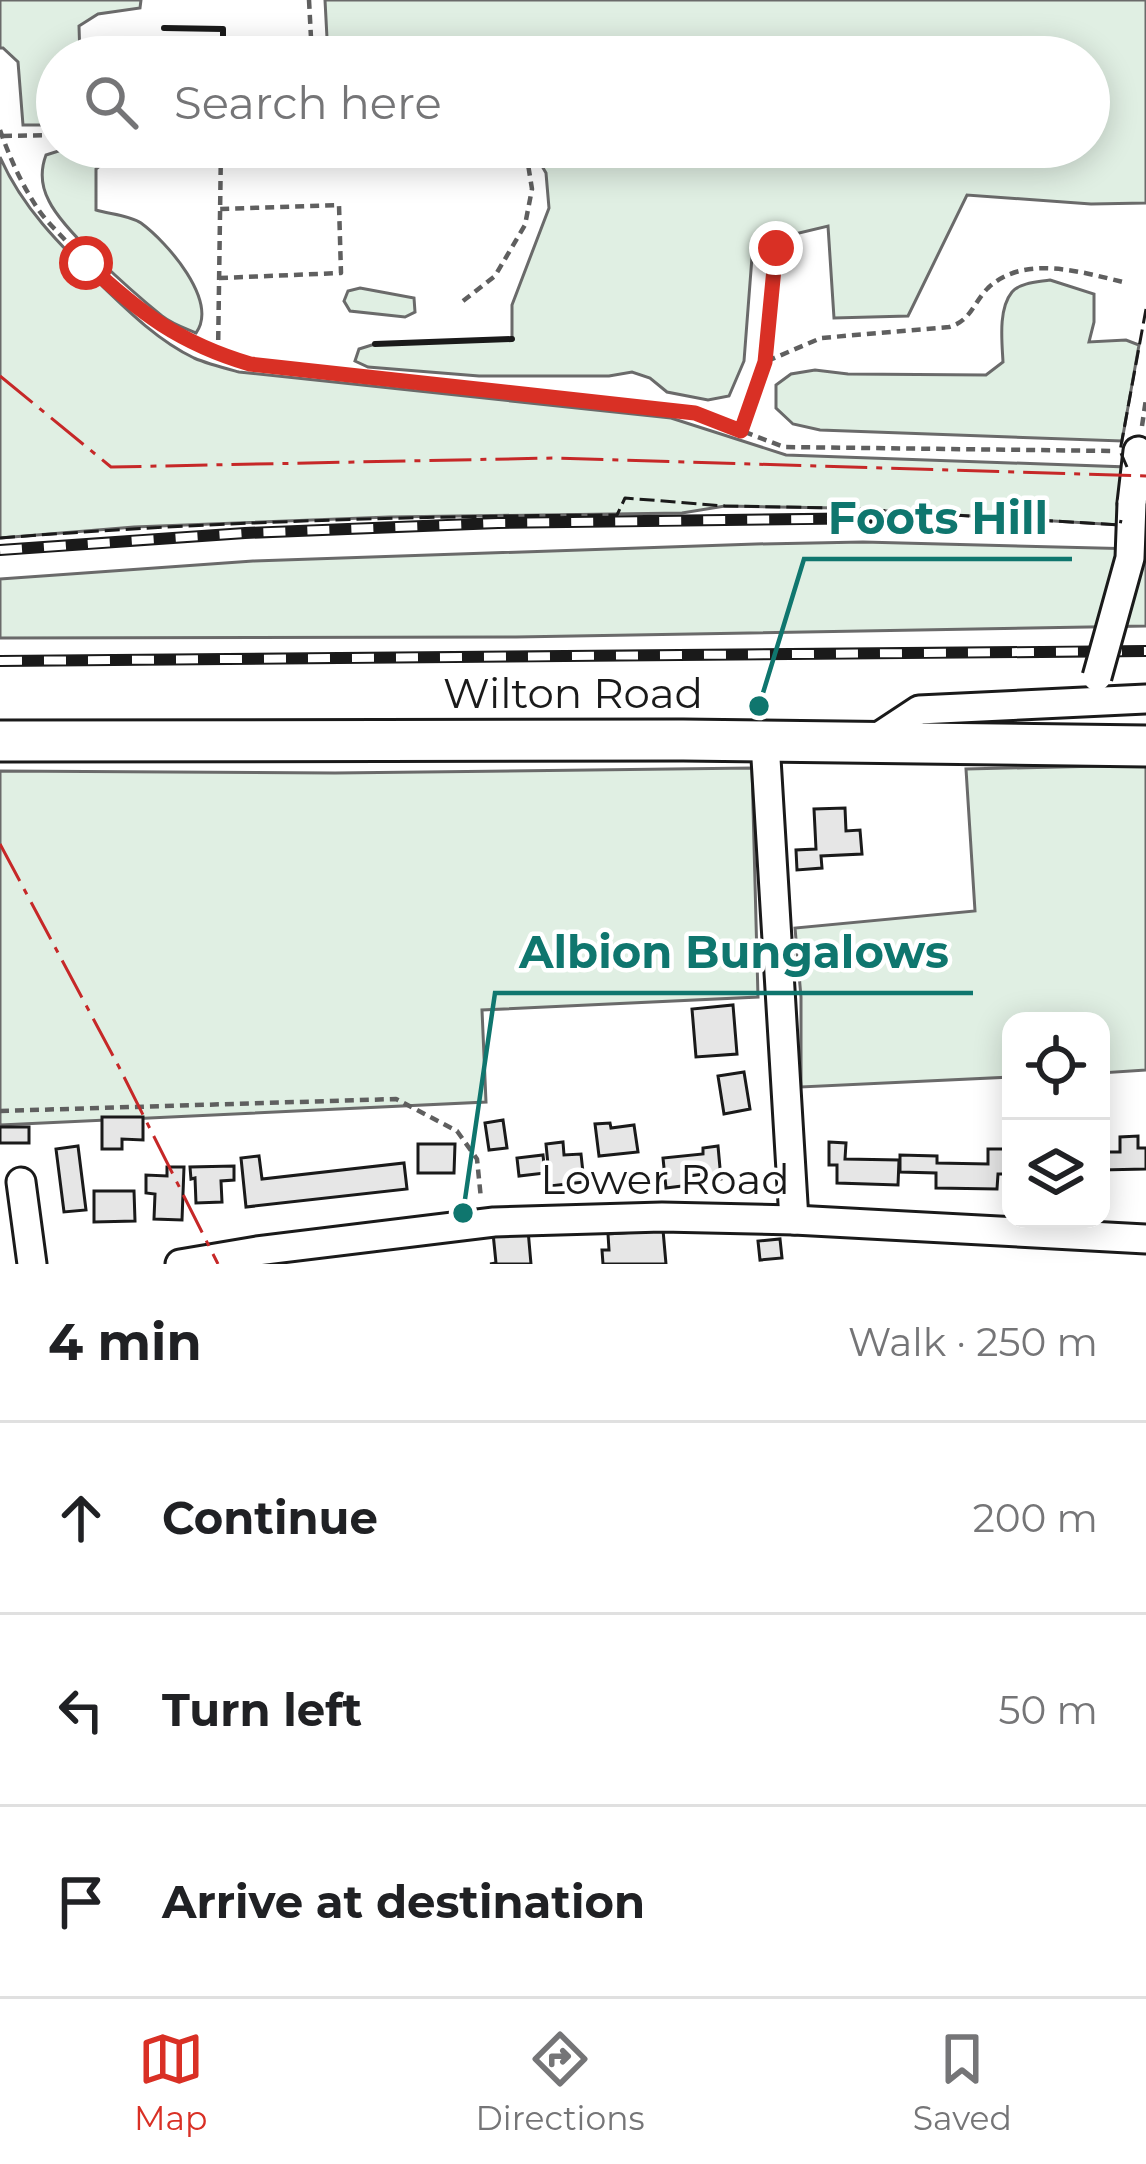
<!DOCTYPE html>
<meta charset="utf-8">
<style>
body{margin:0;font-family:Montserrat,sans-serif;background:#f2f2f2;color:#202124}
.controls{position:absolute;right:36px;bottom:36px;display:grid;overflow:hidden;border-radius:24px;box-shadow:0 6px 30px #0003}
.controls button{width:108px;height:108px;display:grid;place-items:center;padding:0;border:0;border-bottom:3px solid #e0e0e0;background:#fff;color:#202124;font:60px sans-serif}
.stop{position:absolute;width:36px;height:36px;margin:-27px;border:9px solid #d93025;border-radius:50%;background:#fff}
.stop.end{background:#d93025;border-color:#fff;box-shadow:0 3px 12px #0008}
.list{margin:0;padding:0;list-style:none}
h2{display:flex;justify-content:space-between;align-items:center;height:156px;margin:0;padding:0 48px;font-size:51px}
h2 small{font-size:39px;font-weight:400;color:#757577}
.list li{display:grid;grid-template-columns:78px 1fr auto;gap:36px;align-items:center;box-sizing:border-box;height:192px;padding:0 48px;border-top:3px solid #e0e0e0}
.list b{display:block;font-size:45px;white-space:nowrap}
.list em{font-size:39px;font-style:normal;color:#757577}
.icon{flex:none;width:66px;height:66px;fill:none;stroke:currentColor;stroke-width:2;stroke-linecap:round;stroke-linejoin:round}
.map{position:relative;flex:none;width:1146px;height:1264px;overflow:hidden}
.search{position:absolute;background:#fff;box-shadow:0 6px 30px #0003;left:36px;right:36px;top:36px;height:132px;display:flex;align-items:center;gap:30px;box-sizing:border-box;padding:0 42px;border-radius:66px;color:#757577;font-size:45px}
.sheet{height:732px;background:#fff}
nav{display:flex;justify-content:space-around;align-items:center;box-sizing:border-box;height:168px;border-top:3px solid #e0e0e0;background:#fff;font-size:33px;color:#757577}
nav a{display:grid;justify-items:center;gap:6px}
nav .on{color:#d93025}
.map>svg:first-child{display:block}
.green{fill:#e0efe3;stroke:#6a6a6a;stroke-width:3}
.building{fill:#e6e6e6;stroke:#1a1a1a;stroke-width:3}
.lines{fill:none;stroke-linecap:round;stroke-linejoin:round}
.minor-casing{stroke:#1a1a1a;stroke-width:33}
.highway-casing{stroke:#1a1a1a;stroke-width:45}
.path{stroke:#5f5f5f;stroke-width:4.5;stroke-dasharray:9 6;stroke-linecap:butt}
.minor{stroke:#fff;stroke-width:27}
.highway{stroke:#fff;stroke-width:39}
.rail-casing{stroke:#1a1a1a;stroke-width:12}
.rail{stroke:#fff;stroke-width:8;stroke-dasharray:22;stroke-linecap:butt}
.minor-bridge-casing{stroke:#1a1a1a;stroke-width:33;stroke-linecap:butt}
.minor-bridge{stroke:#fff;stroke-width:27}
.fence{stroke:#1a1a1a;stroke-width:3;stroke-dasharray:15 6;stroke-linecap:butt}
.wall{stroke:#1a1a1a;stroke-width:6}
.power{stroke:#c62828;stroke-width:3;stroke-dasharray:42 9 6 9;stroke-linecap:butt}
.route{stroke:#d93025;stroke-width:15}
.labels{text-anchor:middle;stroke-width:9;stroke-linejoin:round;paint-order:stroke}
.street-label{font-size:42px;fill:#1a1a1a;stroke:#fff}
.leader{fill:none;stroke:#0f766e;stroke-width:4.5}
.callout-dot{fill:#0f766e;stroke:#fff;stroke-width:4.5}
.callout-label{font-size:45px;text-anchor:middle;font-weight:bold;fill:#0f766e;stroke:#fff;stroke-width:9;stroke-linejoin:round;paint-order:stroke}
</style>
<div class="map">
<svg width="1146" height="1264" viewBox="0 0 1146 1264">
<rect width="100%" height="100%" fill="#fff"/>
<g class="green">
<polygon points="0,0 141,0 140,8 98,14 79,26 80,57 57,57 57,125 23,125 18,62 3,48 0,48"/>
<polygon points="325,0 1146,0 1146,203 1091,204 967,195 908,316 834,318 828,226 753,244 744,361 729,396 708,400 667,392 650,378 632,372 609,376 479,376 368,367 355,361 359,349 375,344 512,339 512,305 549,208 546,173 531,147 1089,147 1089,57 328,57"/>
<path d="M71,147h123l-3,6 -89,11 -6,5v41c13,4 34,5 45,13 26,19 78,78 55,110 -12,-5 -24,-9 -34,-17 -28,-23 -98,-84 -113,-115 -8,-15 -9,-30 -3,-46z"/>
<path d="M0,157c22,50 59,87 98,125 29,28 59,58 96,76 14,6 30,10 45,14l432,46 115,37 341,12 -7,58 -282,-17 -113,-2 -43,7 -293,4 -255,10 -134,11z"/>
<path d="M1050,280l44,14v28l-5,20 37,-2 13,5 -17,96 -302,-11 -27,-6 -17,-16v-23l15,-11 24,-4 33,4 138,1 17,-13c-1,-20 -5,-53 9,-70 9,-10 27,-10 38,-12z"/>
<polygon points="360,288 414,298 415,312 405,317 350,311 344,301 348,291"/>
<polygon points="1146,490 1146,626 516,637 0,638 0,579 253,561 756,544 863,542 1138,549"/>
<polygon points="1146,765 1146,1070 1101,1073 1101,1021 1011,1021 1011,1077 801,1087 801,997 795,928 975,911 966,769"/>
<polygon points="752,768 758,997 482,1010 486,1102 0,1125 0,771 335,773"/>
</g>
<g class="building">
<polygon points="845,808 846,831 860,830 862,854 821,856 822,868 797,870 796,850 816,849 814,809"/>
<polygon points="733,1005 737,1054 696,1057 692,1009"/>
<polygon points="744,1072 750,1109 724,1114 718,1076"/>
<polygon points="102,1117 143,1117 143,1140 122,1139 122,1149 102,1149"/>
<polygon points="503,1120 507,1148 489,1150 485,1123"/>
<polygon points="610,1123 611,1128 634,1125 638,1152 599,1156 595,1124"/>
<rect x="0" y="1127" width="29" height="16"/>
<polygon points="1138,1136 1138,1148 1146,1148 1146,1169 1101,1170 1101,1152 1120,1152 1120,1137"/>
<polygon points="563,1142 564,1155 581,1154 584,1182 550,1186 546,1144"/>
<polygon points="829,1142 846,1143 845,1159 899,1160 898,1185 837,1183 837,1165 829,1165"/>
<polygon points="418,1144 455,1144 454,1173 418,1173"/>
<polygon points="78,1146 86,1210 64,1212 56,1149"/>
<polygon points="718,1146 721,1179 704,1181 704,1174 689,1176 690,1185 666,1188 663,1158 703,1154 703,1148"/>
<polygon points="988,1149 1005,1149 1005,1174 998,1174 997,1189 936,1188 936,1173 900,1172 900,1155 937,1156 937,1163 988,1164"/>
<polygon points="543,1155 545,1173 519,1176 517,1158"/>
<polygon points="259,1156 262,1179 404,1163 407,1189 246,1207 241,1158"/>
<polygon points="234,1166 234,1180 221,1181 222,1202 196,1203 195,1178 191,1179 190,1167"/>
<polygon points="167,1167 184,1167 182,1220 154,1219 155,1194 146,1193 146,1175 167,1176"/>
<polygon points="94,1191 134,1191 135,1221 94,1222"/>
<polygon points="528,1230 531,1264 490,1264 496,1263 493,1233"/>
<polygon points="663,1230 666,1264 603,1264 602,1250 609,1250 608,1234"/>
<polygon points="780,1239 782,1258 760,1260 758,1241"/>
</g>
<g class="lines">
<defs>
<g id="minor">
<polyline points="1132,503 1138,451"/>
<polyline points="872,741 919,710 1146,699"/>
<polyline points="765,742 794,1220"/>
<polyline points="21,1182 32,1264"/>
<polyline points="180,1264 257,1251 494,1222 662,1217 794,1220 1146,1239"/>
</g>
<polyline id="highway" points="0,741 683,740 1146,746"/>
</defs>
<use href="#minor" class="minor-casing"/>
<use href="#highway" class="highway-casing"/>
<g class="path">
<polyline points="309,0 312,57"/>
<path d="M0,130c9,26 21,53 36,76 8,13 20,24 30,35 53,60 108,100 184,123l445,49 89,34 331,4"/>
<polyline points="3,136 57,135"/>
<polyline points="219,278 341,273 339,205 220,209"/>
<polyline points="463,301 495,276 525,225 532,189 527,158 518,147"/>
<polyline points="218,355 221,147"/>
<polyline points="765,362 776,248"/>
<polyline points="1142,426 1146,399"/>
<path d="M741,431l24,-69 56,-24 128,-11c22,-6 24,-24 39,-39 36,-34 93,-16 135,-6"/>
<polyline points="0,1111 396,1099 457,1131 477,1159 481,1199"/>
</g>
<use href="#minor" class="minor"/>
<use href="#highway" class="highway"/>
<defs>
<g id="rail">
<polyline points="0,550 245,533 498,523 884,518"/>
<polyline points="0,661 1146,651"/>
</g>
</defs>
<use href="#rail" class="rail-casing"/>
<use href="#rail" class="rail"/>
<defs>
<polyline id="minor-bridge" points="1097,677 1130,558 1132,503"/>
</defs>
<use href="#minor-bridge" class="minor-bridge-casing"/>
<use href="#minor-bridge" class="minor-bridge"/>
<g class="fence">
<polyline points="1127,467 1120,451 1146,309"/>
<path d="M0,538c205,-16 411,-22 617,-23l8,-17 100,8 113,2 282,17 1,-5"/>
</g>
<g class="wall">
<polyline points="164,28 223,29 223,57"/>
<polyline points="375,344 512,339"/>
</g>
<g class="power">
<polyline points="0,376 111,467 554,458 1146,476"/>
<polyline points="0,844 119,1067 218,1264"/>
</g>
</g>
<g class="lines">
<path class="route" d="M86,263c54,50 93,80 164,101l445,49 46,18 24,-69 11,-114"/>
</g>
<g class="labels">
<g class="street-label">
<text x="573" y="708">Wilton Road</text>
<text x="665" y="1194">Lower Road</text>
</g>
</g>
<path class="leader" d="M759 706L804 559H1072M463 1213L495 993H973"/>
<g class="callout-dot">
<circle cx="759" cy="706" r="12"/>
<circle cx="463" cy="1213" r="12"/>
</g>
<g class="callout-label">
<text x="938" y="534">Foots Hill</text>
<text x="734" y="968">Albion Bungalows</text>
</g>
</svg>
<div class="controls">
<button><svg class="icon" aria-label="locate" viewBox="0 0 24 24"><circle cx="12" cy="12" r="6"/><path d="M12 2v4M12 18v4M2 12h4M18 12h4"/></svg></button>
<button><svg class="icon" aria-label="layers" viewBox="0 0 24 24"><path d="M12 4l9 5-9 5-9-5zM3 14l9 5 9-5"/></svg></button>
</div>
<div class="stop" style="left:86px;top:263px"></div>
<div class="stop end" style="left:776px;top:248px"></div>
<div class="search"><svg class="icon" aria-label="search" viewBox="0 0 24 24"><circle cx="10" cy="10" r="6"/><path d="M15 15l6 6"/></svg>Search here</div>
</div>
<section class="sheet">
<h2>4 min<small>Walk · 250 m</small></h2>
<ul class="list">
<li><svg class="icon" aria-label="ahead" viewBox="0 0 24 24"><path d="M12 20V5M6 11l6-6 6 6"/></svg><div><b>Continue</b></div><em>200 m</em></li>
<li><svg class="icon" aria-label="left" viewBox="0 0 24 24"><path d="M17 20v-9H6M10 6l-5 5 5 5"/></svg><div><b>Turn left</b></div><em>50 m</em></li>
<li><svg class="icon" aria-label="arrive" viewBox="0 0 24 24"><path d="M6 21V4h12l-3 4 3 4H6"/></svg><div><b>Arrive at destination</b></div></li>
</ul>
</section>
<nav>
<a class="on"><svg class="icon" aria-label="map" viewBox="0 0 24 24"><path d="M3 6l6-2 6 2 6-2v14l-6 2-6-2-6 2zM9 4v14M15 6v14"/></svg>Map</a>
<a><svg class="icon" aria-label="directions" viewBox="0 0 24 24"><path d="M12 3l9 9-9 9-9-9zM9 14v-3h6M13 9l2 2-2 2"/></svg>Directions</a>
<a><svg class="icon" aria-label="saved" viewBox="0 0 24 24"><path d="M7 4h10v16l-5-4-5 4z"/></svg>Saved</a>
</nav>
